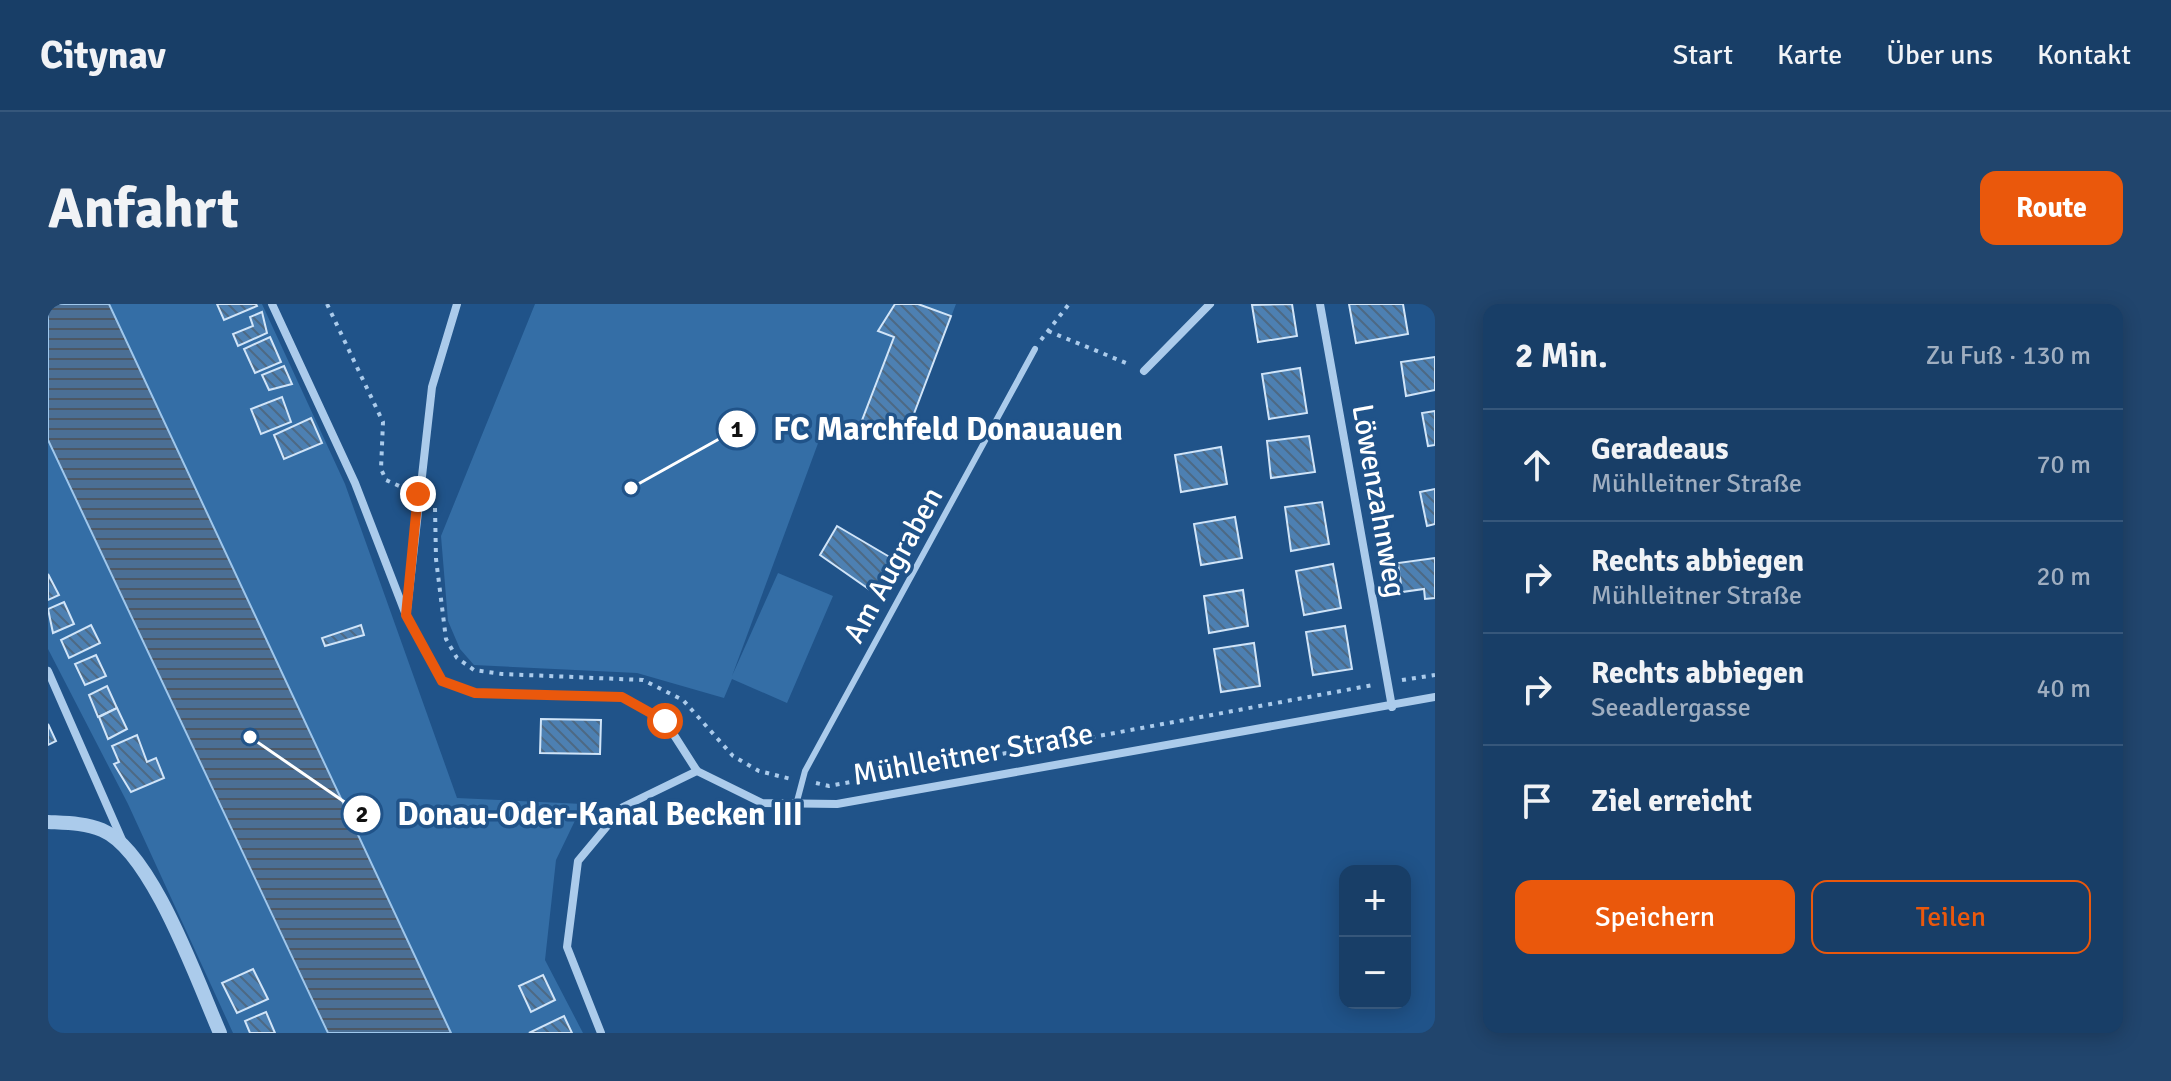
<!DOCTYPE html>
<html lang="de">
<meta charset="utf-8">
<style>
body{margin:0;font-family:Signika,sans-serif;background:#21456d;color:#f1f3f6}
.controls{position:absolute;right:24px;bottom:24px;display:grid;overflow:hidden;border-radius:16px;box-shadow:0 4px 20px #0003}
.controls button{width:72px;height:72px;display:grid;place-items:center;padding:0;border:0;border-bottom:2px solid #36577b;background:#183e67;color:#f1f3f6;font:40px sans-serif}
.stop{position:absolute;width:24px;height:24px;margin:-18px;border:6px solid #ea580c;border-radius:50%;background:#fff}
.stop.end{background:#ea580c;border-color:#fff;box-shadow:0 2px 8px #0008}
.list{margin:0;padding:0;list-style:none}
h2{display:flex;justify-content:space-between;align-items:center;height:104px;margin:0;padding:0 32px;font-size:34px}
h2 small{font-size:26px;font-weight:400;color:#9faec0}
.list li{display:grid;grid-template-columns:52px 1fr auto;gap:24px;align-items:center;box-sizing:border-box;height:112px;padding:0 32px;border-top:2px solid #36577b}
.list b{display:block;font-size:30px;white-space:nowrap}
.list p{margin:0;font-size:26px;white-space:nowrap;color:#9faec0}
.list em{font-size:26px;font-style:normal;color:#9faec0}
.actions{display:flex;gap:16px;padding:24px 32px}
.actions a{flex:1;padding:18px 0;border:2px solid #ea580c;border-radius:16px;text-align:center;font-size:28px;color:#ea580c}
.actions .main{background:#ea580c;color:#fff}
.icon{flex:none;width:44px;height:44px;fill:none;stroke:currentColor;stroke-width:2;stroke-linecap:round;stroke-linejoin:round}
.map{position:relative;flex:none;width:1387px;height:729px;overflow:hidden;border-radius:16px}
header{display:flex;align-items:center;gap:48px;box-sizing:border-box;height:112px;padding:0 40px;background:#183e67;border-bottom:2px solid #36577b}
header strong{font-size:38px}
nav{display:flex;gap:44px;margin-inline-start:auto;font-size:28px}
.intro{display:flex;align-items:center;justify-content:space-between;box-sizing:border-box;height:192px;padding:0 48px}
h1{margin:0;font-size:56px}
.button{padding:20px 36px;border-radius:16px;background:#ea580c;color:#fff;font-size:28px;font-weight:700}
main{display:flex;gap:48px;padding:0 48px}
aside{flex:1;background:#183e67;border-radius:16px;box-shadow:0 4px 20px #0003}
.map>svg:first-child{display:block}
.garden{fill:#346ea6}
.water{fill:url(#water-rules);stroke:#9fc7ec;stroke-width:2}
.building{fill:url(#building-back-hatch);stroke:#d0e4f8;stroke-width:2}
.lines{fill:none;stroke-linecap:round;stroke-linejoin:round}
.path{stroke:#abcbeb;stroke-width:4;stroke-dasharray:4 6;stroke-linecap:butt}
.service{stroke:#abcbeb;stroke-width:6}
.minor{stroke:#abcbeb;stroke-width:8}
.tertiary{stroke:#abcbeb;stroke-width:14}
.route{stroke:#ea580c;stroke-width:10}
.labels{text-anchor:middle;stroke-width:7;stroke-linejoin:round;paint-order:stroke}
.street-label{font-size:30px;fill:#fff;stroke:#205389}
.leader{fill:none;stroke:#fff;stroke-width:3}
.callout-dot{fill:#fff;stroke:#205389;stroke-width:3}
.mark-label{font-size:24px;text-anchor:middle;font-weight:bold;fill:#111}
.callout-label{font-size:32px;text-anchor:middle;font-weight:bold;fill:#fff;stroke:#205389;stroke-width:7;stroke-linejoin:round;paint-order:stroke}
</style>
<header>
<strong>Citynav</strong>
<nav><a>Start</a><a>Karte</a><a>Über uns</a><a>Kontakt</a></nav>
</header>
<div class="intro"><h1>Anfahrt</h1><a class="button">Route</a></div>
<main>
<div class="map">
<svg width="1387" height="729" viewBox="0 0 1387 729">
<defs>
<pattern id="water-rules" width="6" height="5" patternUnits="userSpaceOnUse" patternTransform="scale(2)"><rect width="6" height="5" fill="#4b6f95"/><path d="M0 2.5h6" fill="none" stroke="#4c5866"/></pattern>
<pattern id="building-back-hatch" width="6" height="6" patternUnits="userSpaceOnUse" patternTransform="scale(2)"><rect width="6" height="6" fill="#4d80b2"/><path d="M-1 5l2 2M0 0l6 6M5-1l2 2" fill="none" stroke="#4d6984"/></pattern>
</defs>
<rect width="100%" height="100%" fill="#205389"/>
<g class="garden">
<polygon points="61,0 214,0 297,180 409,494 535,500 508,556 497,656 535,729 403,729"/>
<polygon points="487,0 908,0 856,136 813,119 779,115 684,372 730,269 785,292 739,399 684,375 676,394 589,369 426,361 412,345 400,317 393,232"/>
<polygon points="0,136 279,729 185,729 80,500 0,345"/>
</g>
<polygon class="water" points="0,0 61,0 403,729 280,729 0,136"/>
<g class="building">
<polygon points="169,0 208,0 209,2 176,16"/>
<polygon points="847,0 870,0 903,12 856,136 813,119 846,33 830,27"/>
<polygon points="1244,0 1249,32 1210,38 1204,1"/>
<polygon points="1301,0 1355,0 1360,30 1308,39"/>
<polygon points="214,8 219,29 190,42 185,30 205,22 202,13"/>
<polygon points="222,33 233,58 207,69 196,45"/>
<polygon points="1387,53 1387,86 1358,92 1353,58"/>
<polygon points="236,62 244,80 221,86 214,71"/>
<polygon points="1252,64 1259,109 1221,115 1214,70"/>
<polygon points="234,93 243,118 213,130 203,105"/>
<polygon points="1387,107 1387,141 1380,142 1374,109"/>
<polygon points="263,114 274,139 236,155 226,131"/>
<polygon points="1261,132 1267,168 1223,174 1219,137"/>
<polygon points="1173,143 1179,180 1133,188 1127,151"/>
<polygon points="1387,185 1387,220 1379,222 1372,188"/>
<polygon points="1274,198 1281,240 1243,247 1237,203"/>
<polygon points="1187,213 1194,254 1153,261 1146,220"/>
<polygon points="789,222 845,255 825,288 772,251"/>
<polygon points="1387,254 1387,294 1377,295 1376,285 1354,288 1350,259"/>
<polygon points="1285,260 1293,304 1256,311 1248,267"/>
<polygon points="0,270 11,291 0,296"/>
<polygon points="1195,286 1200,322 1161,329 1156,292"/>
<polygon points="16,298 26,320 5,329 0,305"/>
<polygon points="43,321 52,339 21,354 13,336"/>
<polygon points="313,321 316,331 277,342 274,334"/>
<polygon points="1297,322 1304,365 1265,371 1258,328"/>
<polygon points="1206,339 1212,382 1173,388 1166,345"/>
<polygon points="48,351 58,372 37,381 27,360"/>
<polygon points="59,382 69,404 50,413 41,391"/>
<polygon points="69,404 79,425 60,435 51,413"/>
<polygon points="493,415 553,416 552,450 492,449"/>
<polygon points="0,420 8,437 0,441"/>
<polygon points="89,431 99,458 108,454 116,474 83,488 66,460 71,458 64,442"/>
<polygon points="205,665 220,695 189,709 174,679"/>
<polygon points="495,671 507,696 483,708 471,682"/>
<polygon points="218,708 227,729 202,729 197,717"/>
<polygon points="516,712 524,729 481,729"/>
</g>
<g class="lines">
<g class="path">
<polyline points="279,0 335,118 333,165 338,176 360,186"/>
<polyline points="1000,27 1083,61"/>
<polyline points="993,36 1021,0"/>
<polyline points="387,204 388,255 398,335 409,354 426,366 454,370 595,376 635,396 685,452 711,467 743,475"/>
<polyline points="1354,376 1387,371"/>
<polyline points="768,479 781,482 1325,381"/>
</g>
<polyline class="service" points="748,501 757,467 987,45"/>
<g class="minor">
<polyline points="224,0 307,179 358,311 394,377 427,389 574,393 617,417 649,467 714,499 789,500 1387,393"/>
<polyline points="1272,0 1344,403"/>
<polyline points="1096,67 1162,0"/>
<polyline points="359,306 384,83 409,0"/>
<polyline points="0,367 75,538"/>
<polyline points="553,729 519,643 530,557 575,503 649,467"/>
</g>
<path class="tertiary" d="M0,518c18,1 37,1 54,8 50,21 96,153 118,203"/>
</g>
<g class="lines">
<polyline class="route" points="370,190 358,311 394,377 427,389 574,393 617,417"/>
</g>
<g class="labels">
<g class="street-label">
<text transform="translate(1331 197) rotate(80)" y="10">Löwenzahnweg</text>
<text transform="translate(845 261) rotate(-61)" y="10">Am Augraben</text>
<text transform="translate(925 450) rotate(-10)" y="10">Mühlleitner Straße</text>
</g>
</g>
<path class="leader" d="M583 184L689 125M202 433L314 510"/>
<g class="callout-dot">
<circle cx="583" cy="184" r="8"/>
<circle cx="202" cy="433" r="8"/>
<circle cx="689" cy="125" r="20"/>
<circle cx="314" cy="510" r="20"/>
</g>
<g class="mark-label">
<text x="689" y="133">1</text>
<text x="314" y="518">2</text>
</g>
<g class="callout-label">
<text x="900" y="136">FC Marchfeld Donauauen</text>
<text x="552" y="521">Donau-Oder-Kanal Becken III</text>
</g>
</svg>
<div class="controls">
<button>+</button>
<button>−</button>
</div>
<div class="stop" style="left:617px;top:417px"></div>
<div class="stop end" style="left:370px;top:190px"></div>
</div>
<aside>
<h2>2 Min.<small>Zu Fuß · 130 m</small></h2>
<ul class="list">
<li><svg class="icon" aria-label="ahead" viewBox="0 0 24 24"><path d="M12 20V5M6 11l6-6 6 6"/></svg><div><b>Geradeaus</b><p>Mühlleitner Straße</p></div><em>70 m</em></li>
<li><svg class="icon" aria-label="right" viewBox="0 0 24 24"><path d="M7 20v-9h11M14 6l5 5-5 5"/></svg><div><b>Rechts abbiegen</b><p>Mühlleitner Straße</p></div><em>20 m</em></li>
<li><svg class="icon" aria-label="right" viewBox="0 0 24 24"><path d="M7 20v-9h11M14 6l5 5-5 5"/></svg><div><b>Rechts abbiegen</b><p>Seeadlergasse</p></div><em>40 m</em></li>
<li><svg class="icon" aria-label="arrive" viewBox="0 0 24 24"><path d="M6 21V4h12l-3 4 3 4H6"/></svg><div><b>Ziel erreicht</b></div></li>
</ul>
<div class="actions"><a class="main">Speichern</a><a>Teilen</a></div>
</aside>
</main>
